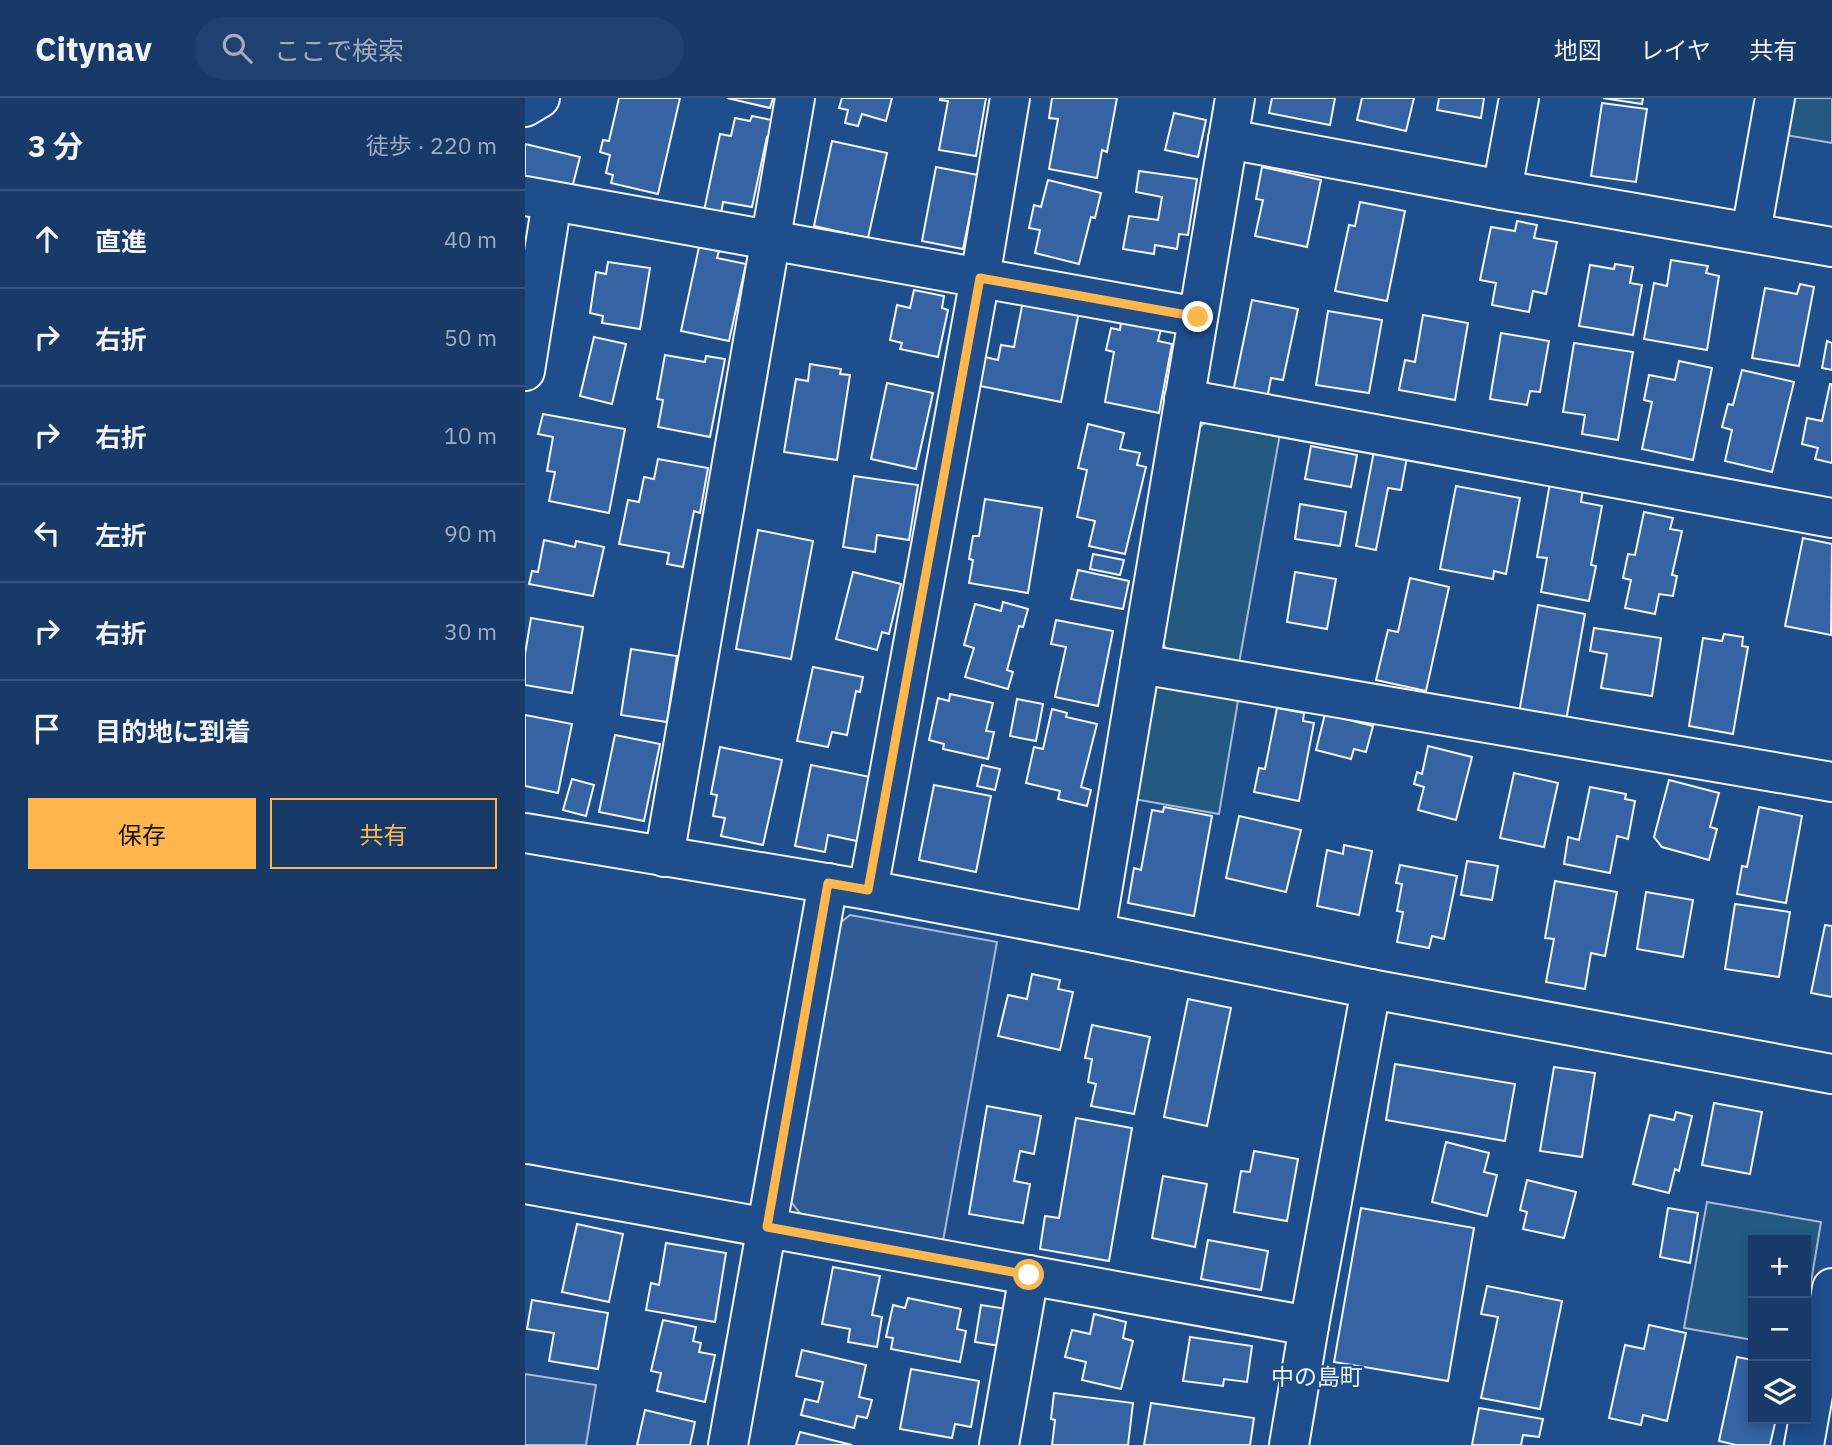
<!DOCTYPE html>
<html lang="ja">
<meta charset="utf-8">
<style>
body{margin:0;font-family:"IBM Plex Sans","Noto Sans JP",sans-serif;background:#20416f;color:#f1f3f6}
.controls{position:absolute;right:21px;bottom:21px;display:grid;overflow:hidden;border-radius:0px;box-shadow:0 4px 10px #0003}
.controls button{width:63px;height:63px;display:grid;place-items:center;padding:0;border:0;border-bottom:2px solid #36547d;background:#173a69;color:#f1f3f6;font:35px sans-serif}
.stop{position:absolute;width:21px;height:21px;margin:-16px;border:5px solid #ffb74d;border-radius:50%;background:#fff}
.stop.end{background:#ffb74d;border-color:#fff;box-shadow:0 2px 7px #0008}
.list{margin:0;padding:0;list-style:none}
h2{display:flex;justify-content:space-between;align-items:center;height:91px;margin:0;padding:0 28px;font-size:30px}
h2 small{font-size:23px;font-weight:400;color:#9eadc0}
.list li{display:grid;grid-template-columns:46px 1fr auto;gap:21px;align-items:center;box-sizing:border-box;height:98px;padding:0 28px;border-top:2px solid #36547d}
.list b{display:block;font-size:26px;white-space:nowrap}
.list em{font-size:23px;font-style:normal;color:#9eadc0}
.actions{display:flex;gap:14px;padding:21px 28px}
.actions a{flex:1;padding:16px 0;border:2px solid #ffb74d;border-radius:0px;text-align:center;font-size:24px;color:#ffb74d}
.actions .main{background:#ffb74d;color:#111}
.icon{flex:none;width:38px;height:38px;fill:none;stroke:currentColor;stroke-width:2;stroke-linecap:round;stroke-linejoin:round}
.map{position:relative;flex:none;width:1307px;height:1347px;overflow:hidden}
header{display:flex;align-items:center;gap:42px;box-sizing:border-box;height:98px;padding:0 35px;background:#173a69;border-bottom:2px solid #36547d}
header strong{font-size:33px}
nav{display:flex;gap:38px;margin-inline-start:auto;font-size:24px}
.search{width:490px;height:63px;background:#20416f;display:flex;align-items:center;gap:18px;box-sizing:border-box;padding:0 24px;border-radius:38px;color:#9eadc0;font-size:26px}
main{display:flex}
aside{flex:1;background:#173a69}
.map>svg:first-child{display:block}
.green{fill:#245a82;stroke:#a8bbd7;stroke-width:2}
.parking{fill:#305b95;stroke:#a8bbd7;stroke-width:2}
.building{fill:#3563a3;stroke:#f2f6ff;stroke-width:2}
.lines{fill:none;stroke-linecap:round;stroke-linejoin:round}
.street-casing{stroke:#f2f6ff;stroke-width:42}
.secondary-casing{stroke:#f2f6ff;stroke-width:42}
.street{stroke:#1f4e8c;stroke-width:38}
.secondary{stroke:#1f4e8c;stroke-width:38}
.route{stroke:#ffb74d;stroke-width:9}
.labels{text-anchor:middle;stroke-width:5;stroke-linejoin:round;paint-order:stroke}
.quarter-label{font-size:23px;fill:#f2f6ff;stroke:#1f4e8c}
</style>
<header>
<strong>Citynav</strong>
<div class="search"><svg class="icon" aria-label="search" viewBox="0 0 24 24"><circle cx="10" cy="10" r="6"/><path d="M15 15l6 6"/></svg>ここで検索</div>
<nav><a>地図</a><a>レイヤ</a><a>共有</a></nav>
</header>
<main>
<aside>
<h2>3 分<small>徒歩 · 220 m</small></h2>
<ul class="list">
<li><svg class="icon" aria-label="ahead" viewBox="0 0 24 24"><path d="M12 20V5M6 11l6-6 6 6"/></svg><div><b>直進</b></div><em>40 m</em></li>
<li><svg class="icon" aria-label="right" viewBox="0 0 24 24"><path d="M7 20v-9h11M14 6l5 5-5 5"/></svg><div><b>右折</b></div><em>50 m</em></li>
<li><svg class="icon" aria-label="right" viewBox="0 0 24 24"><path d="M7 20v-9h11M14 6l5 5-5 5"/></svg><div><b>右折</b></div><em>10 m</em></li>
<li><svg class="icon" aria-label="left" viewBox="0 0 24 24"><path d="M17 20v-9H6M10 6l-5 5 5 5"/></svg><div><b>左折</b></div><em>90 m</em></li>
<li><svg class="icon" aria-label="right" viewBox="0 0 24 24"><path d="M7 20v-9h11M14 6l5 5-5 5"/></svg><div><b>右折</b></div><em>30 m</em></li>
<li><svg class="icon" aria-label="arrive" viewBox="0 0 24 24"><path d="M6 21V4h12l-3 4 3 4H6"/></svg><div><b>目的地に到着</b></div></li>
</ul>
<div class="actions"><a class="main">保存</a><a>共有</a></div>
</aside>
<div class="map">
<svg width="1307" height="1347" viewBox="0 0 1307 1347">
<rect width="100%" height="100%" fill="#1f4e8c"/>
<g class="green">
<polygon points="1262,0 1307,0 1307,45 1255,36"/>
<polygon points="686,320 756,330 713,571 647,559 633,538 665,337"/>
<polygon points="642,579 715,591 694,716 603,700 621,593"/>
<polygon points="1182,1104 1296,1124 1281,1214 1281,1142 1228,1142 1228,1242 1159,1230"/>
</g>
<g class="parking">
<polygon points="325,817 472,844 418,1143 278,1119 259,1095 306,832"/>
<polygon points="0,1276 71,1287 61,1347 0,1347"/>
</g>
<g class="building">
<polygon points="94,0 155,0 133,96 86,85 88,77 81,75 85,57 75,54 78,42 84,43"/>
<polygon points="202,0 248,0 245,10"/>
<polygon points="317,0 367,0 361,23 337,16 333,28 320,25 323,12 314,10"/>
<polygon points="415,0 461,0 451,58 414,52 423,3 415,2"/>
<polygon points="527,0 592,0 582,54 577,52 572,80 524,71 533,21 524,20"/>
<polygon points="747,0 810,0 805,27 744,15"/>
<polygon points="837,0 889,0 881,33 832,22"/>
<polygon points="914,0 959,0 956,20 912,12"/>
<polygon points="1078,0 1118,0 1117,6"/>
<polygon points="1077,5 1122,11 1111,84 1066,78"/>
<polygon points="649,15 681,22 673,59 640,52"/>
<polygon points="227,18 251,23 248,40 242,39 227,109 198,104 196,116 179,113 195,36 206,38 210,20 225,23"/>
<polygon points="307,43 362,55 343,140 289,128"/>
<polygon points="0,46 55,59 46,94 0,82"/>
<polygon points="411,69 453,77 438,151 397,143"/>
<polygon points="737,69 796,82 782,149 730,138 738,102 731,101"/>
<polygon points="614,73 672,81 663,137 654,136 652,151 630,147 629,156 598,151 604,118 633,122 637,99 611,94"/>
<polygon points="523,82 576,95 570,120 566,119 554,166 510,155 515,132 504,130 509,107 516,109"/>
<polygon points="835,104 880,113 862,203 810,193 824,127 830,128"/>
<polygon points="992,123 1012,127 1009,140 1032,144 1021,196 1008,193 1004,214 967,207 971,185 955,182 966,129 990,133"/>
<polygon points="174,149 194,153 192,160 221,166 204,243 156,233"/>
<polygon points="1146,162 1183,168 1181,175 1194,178 1182,252 1119,241 1129,185 1142,188"/>
<polygon points="83,164 125,170 115,231 77,225 78,218 65,215 71,174 81,176"/>
<polygon points="1090,166 1108,169 1105,185 1117,187 1108,237 1054,228 1065,167 1089,171"/>
<polygon points="1275,186 1289,189 1274,268 1227,260 1240,190 1272,196"/>
<polygon points="389,192 419,198 417,210 423,212 413,259 375,251 377,245 365,242 372,207 385,210"/>
<polygon points="727,202 773,211 758,282 746,280 742,301 708,294"/>
<polygon points="498,203 554,214 536,304 455,288 460,259 473,262 476,247 489,249"/>
<polygon points="803,213 857,222 844,295 791,287"/>
<polygon points="898,217 943,225 930,302 874,292 880,262 890,264"/>
<polygon points="596,224 636,231 633,243 647,246 634,315 580,304 589,254 581,252 586,230 595,232"/>
<polygon points="976,235 1024,243 1015,294 1005,293 1002,307 965,301"/>
<polygon points="69,239 101,246 87,306 55,298"/>
<polygon points="1302,243 1307,245 1307,272 1297,270"/>
<polygon points="1049,245 1108,254 1093,342 1057,336 1060,317 1038,314"/>
<polygon points="140,257 180,264 181,258 200,261 185,339 133,329 138,302 132,301"/>
<polygon points="1154,263 1187,270 1168,362 1117,351 1127,304 1119,302 1124,277 1150,282"/>
<polygon points="285,266 316,271 315,276 325,277 312,362 259,354 271,281 283,283"/>
<polygon points="1217,272 1269,284 1247,374 1200,363 1207,332 1197,329 1203,306 1208,307"/>
<polygon points="362,285 408,295 391,371 346,361"/>
<polygon points="1305,286 1307,286 1307,365 1290,361 1293,350 1277,346 1282,320 1297,323"/>
<polygon points="18,316 100,331 84,415 24,403 30,374 22,373 28,339 13,336"/>
<polygon points="563,326 599,335 595,351 615,355 612,367 621,369 600,456 564,448 570,423 552,419 562,372 553,370"/>
<polygon points="786,348 832,357 826,389 780,381"/>
<polygon points="849,353 882,359 876,392 863,390 851,452 831,448"/>
<polygon points="133,361 183,370 175,415 169,413 158,469 142,466 144,455 94,446 103,402 114,404 119,379 129,381"/>
<polygon points="329,378 393,387 384,442 352,437 350,454 318,449"/>
<polygon points="1025,385 1058,390 1056,404 1077,408 1066,467 1071,468 1064,503 1016,494 1022,460 1012,459"/>
<polygon points="931,388 995,400 981,476 969,473 968,481 915,471"/>
<polygon points="460,401 517,410 503,495 444,485 448,462 444,461 448,438 454,438"/>
<polygon points="775,406 821,414 815,448 770,441"/>
<polygon points="1119,414 1148,420 1145,431 1157,433 1147,477 1152,478 1148,498 1134,496 1130,516 1100,510 1106,482 1098,480 1103,456 1110,457"/>
<polygon points="233,432 288,443 266,561 211,551"/>
<polygon points="1278,440 1307,446 1306,537 1260,528"/>
<polygon points="19,442 50,449 51,443 79,449 68,498 4,486 7,473 13,474"/>
<polygon points="568,456 599,462 595,477 565,471"/>
<polygon points="553,472 604,483 598,511 546,501"/>
<polygon points="328,474 376,486 364,536 357,534 352,552 311,541"/>
<polygon points="770,474 811,481 802,531 762,524"/>
<polygon points="885,480 924,489 901,593 851,582 863,532 873,534"/>
<polygon points="478,504 503,511 498,529 494,528 482,572 488,574 483,591 440,579 449,550 439,547 450,506 476,513"/>
<polygon points="1013,507 1060,516 1041,623 994,615"/>
<polygon points="6,520 58,529 47,595 0,587 0,556"/>
<polygon points="531,522 588,533 573,608 530,599 541,549 526,546"/>
<polygon points="1069,530 1136,540 1127,598 1076,590 1082,556 1065,553"/>
<polygon points="1199,536 1218,539 1217,548 1223,549 1208,636 1164,628 1178,540 1197,543"/>
<polygon points="106,551 152,558 142,624 96,617"/>
<polygon points="288,569 338,579 335,594 331,593 322,637 307,634 303,649 272,643"/>
<polygon points="425,596 468,605 461,633 469,634 463,661 418,651 419,646 404,642 413,600 424,603"/>
<polygon points="492,601 518,606 511,643 485,638"/>
<polygon points="752,610 779,615 778,623 789,625 774,703 729,694 734,670 740,671"/>
<polygon points="527,611 542,615 541,619 572,626 556,689 566,692 562,708 533,701 535,693 501,685 509,649 518,651"/>
<polygon points="800,616 848,628 841,654 829,651 826,661 791,652"/>
<polygon points="0,617 47,626 33,695 0,688"/>
<polygon points="90,637 135,646 119,723 74,714"/>
<polygon points="903,648 947,659 931,722 893,712 899,689 889,686 892,674 897,676"/>
<polygon points="195,649 257,662 238,747 196,738 200,720 188,718 192,697 186,696"/>
<polygon points="286,667 345,679 332,743 303,737 300,754 270,748"/>
<polygon points="457,667 475,671 470,692 452,688"/>
<polygon points="989,675 1033,685 1019,749 975,740"/>
<polygon points="47,681 69,687 61,718 38,712"/>
<polygon points="1144,682 1194,695 1185,729 1192,731 1184,762 1137,749 1129,739"/>
<polygon points="409,687 466,698 451,774 394,762"/>
<polygon points="1065,689 1101,696 1100,701 1110,703 1103,741 1092,738 1085,775 1039,766 1043,739 1054,742"/>
<polygon points="639,709 687,718 669,818 603,805 609,770 616,772 627,712 638,714"/>
<polygon points="1234,709 1277,718 1261,805 1212,796 1217,768 1222,769"/>
<polygon points="714,718 776,732 761,794 701,780"/>
<polygon points="819,747 847,753 834,817 792,808 802,752 818,756"/>
<polygon points="942,763 973,768 967,802 936,797"/>
<polygon points="875,767 932,778 919,841 907,838 904,850 872,844 878,814 872,813 877,786 871,785"/>
<polygon points="1030,783 1092,794 1080,858 1066,855 1060,891 1021,884 1029,841 1020,840"/>
<polygon points="1121,794 1168,802 1158,859 1112,851"/>
<polygon points="1210,806 1265,814 1254,879 1200,871"/>
<polygon points="1300,827 1307,828 1307,899 1286,895"/>
<polygon points="507,876 535,882 533,891 548,894 535,952 473,938 483,897 502,901"/>
<polygon points="663,901 706,910 682,1028 639,1019"/>
<polygon points="567,927 625,939 609,1016 566,1008 571,986 563,984 567,961 560,960"/>
<polygon points="870,966 990,986 980,1043 861,1022"/>
<polygon points="1029,969 1070,975 1057,1059 1015,1053"/>
<polygon points="1189,1005 1237,1014 1225,1076 1177,1067"/>
<polygon points="462,1008 516,1018 509,1056 495,1053 489,1083 505,1086 498,1125 444,1116"/>
<polygon points="1151,1014 1167,1018 1154,1073 1150,1071 1144,1095 1108,1086 1125,1017 1149,1022"/>
<polygon points="551,1020 607,1030 584,1163 515,1151 520,1118 534,1120"/>
<polygon points="921,1044 964,1055 959,1074 972,1077 962,1118 907,1104"/>
<polygon points="729,1053 773,1061 762,1123 709,1114 716,1073 725,1074"/>
<polygon points="638,1078 682,1086 670,1149 627,1140"/>
<polygon points="1002,1082 1051,1094 1039,1140 998,1131 1002,1114 995,1112"/>
<polygon points="836,1110 949,1130 923,1283 809,1264"/>
<polygon points="1143,1110 1173,1115 1165,1165 1135,1159"/>
<polygon points="52,1126 98,1136 84,1204 37,1194"/>
<polygon points="683,1142 743,1153 736,1192 676,1181"/>
<polygon points="141,1145 201,1155 190,1224 121,1212 126,1185 134,1187"/>
<polygon points="308,1169 355,1178 347,1217 357,1219 352,1249 323,1244 325,1231 297,1226"/>
<polygon points="962,1188 1037,1203 1015,1311 956,1300 973,1219 956,1216"/>
<polygon points="383,1200 436,1211 432,1231 441,1233 435,1264 366,1251 368,1240 361,1239 368,1207 380,1210"/>
<polygon points="7,1202 83,1215 73,1271 24,1263 29,1235 2,1231"/>
<polygon points="456,1207 482,1211 475,1248 450,1244"/>
<polygon points="569,1216 601,1224 598,1240 608,1243 596,1291 557,1282 561,1264 540,1259 547,1232 565,1236"/>
<polygon points="138,1222 171,1229 168,1243 176,1245 174,1254 190,1257 180,1304 132,1293 136,1275 126,1273"/>
<polygon points="1124,1227 1161,1235 1142,1323 1118,1317 1116,1327 1084,1320 1100,1247 1119,1251"/>
<polygon points="665,1239 727,1248 722,1284 699,1281 698,1288 658,1283"/>
<polygon points="277,1252 341,1267 334,1299 347,1302 342,1320 332,1318 329,1330 276,1317 280,1301 293,1304 298,1284 271,1278"/>
<polygon points="1212,1259 1228,1262 1228,1321 1251,1321 1245,1347 1211,1347 1194,1343"/>
<polygon points="386,1271 454,1283 446,1329 430,1326 427,1340 375,1331"/>
<polygon points="529,1295 608,1305 603,1347 527,1347 530,1322 526,1321"/>
<polygon points="626,1305 729,1320 725,1347 619,1347"/>
<polygon points="954,1310 1018,1321 1014,1339 998,1337 996,1347 947,1347"/>
<polygon points="120,1312 170,1324 165,1347 112,1347"/>
<polygon points="275,1334 327,1347 271,1347"/>
</g>
<g class="lines">
<defs>
<g id="street">
<polyline points="0,9 15,0"/>
<polyline points="703,41 977,92 1307,149"/>
<polyline points="977,92 994,0"/>
<polyline points="0,98 673,219"/>
<polyline points="1226,134 1250,0"/>
<polyline points="0,273 27,104"/>
<polyline points="659,301 1307,420"/>
<polyline points="615,566 1307,684"/>
<polyline points="139,759 270,0"/>
<polyline points="343,792 455,180 485,0"/>
<polyline points="570,835 710,0"/>
<polyline points="0,1086 784,1228"/>
<polyline points="203,1347 303,785"/>
<polyline points="474,1347 504,1177"/>
<polyline points="1279,1347 1307,1190"/>
</g>
<g id="secondary">
<polyline points="0,735 343,792 570,835 846,891 1307,976"/>
<polyline points="764,1347 784,1228 846,891"/>
</g>
</defs>
<use href="#street" class="street-casing"/>
<use href="#secondary" class="secondary-casing"/>
<use href="#street" class="street"/>
<use href="#secondary" class="secondary"/>
</g>
<g class="lines">
<polyline class="route" points="504,1177 242,1129 303,785 343,792 455,180 673,219"/>
</g>
<g class="labels">
<g class="quarter-label">
<text x="792" y="1287">中の島町</text>
</g>
</g>
</svg>
<div class="controls">
<button>+</button>
<button>−</button>
<button><svg class="icon" aria-label="layers" viewBox="0 0 24 24"><path d="M12 4l9 5-9 5-9-5zM3 14l9 5 9-5"/></svg></button>
</div>
<div class="stop" style="left:504px;top:1177px"></div>
<div class="stop end" style="left:673px;top:219px"></div>
</div>
</main>
